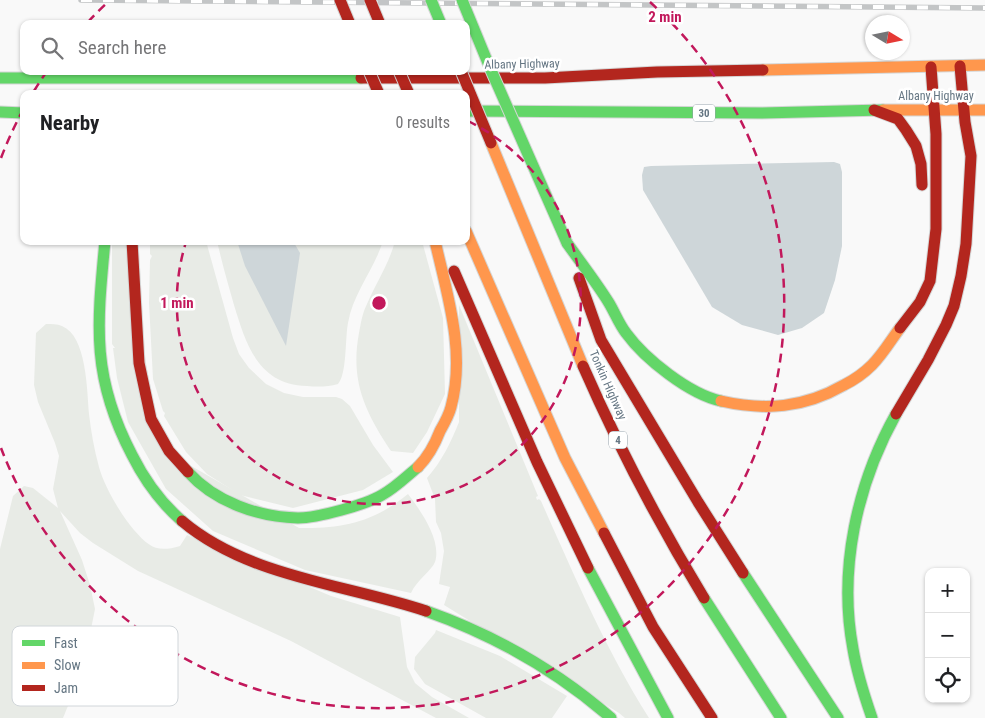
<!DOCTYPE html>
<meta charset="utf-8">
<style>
body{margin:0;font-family:"Roboto Condensed",sans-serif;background:#f6f6f6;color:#202124}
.controls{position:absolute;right:15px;bottom:15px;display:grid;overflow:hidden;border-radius:10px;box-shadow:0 1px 4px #0004}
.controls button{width:45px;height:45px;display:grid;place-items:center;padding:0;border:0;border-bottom:1px solid #e0e0e0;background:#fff;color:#202124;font:25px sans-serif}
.compass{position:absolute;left:865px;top:15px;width:45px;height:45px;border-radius:50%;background:#fff;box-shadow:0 1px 4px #0004;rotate:100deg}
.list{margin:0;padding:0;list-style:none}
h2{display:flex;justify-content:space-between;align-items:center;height:65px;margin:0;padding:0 20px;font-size:21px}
h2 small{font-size:16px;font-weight:400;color:#757577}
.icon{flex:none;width:28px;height:28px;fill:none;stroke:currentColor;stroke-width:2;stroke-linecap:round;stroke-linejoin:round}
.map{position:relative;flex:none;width:985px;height:718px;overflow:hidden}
.search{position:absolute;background:#fff;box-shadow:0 1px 4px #0004;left:20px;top:20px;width:450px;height:55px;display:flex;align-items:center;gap:12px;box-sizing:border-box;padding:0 18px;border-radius:10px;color:#757577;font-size:19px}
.panel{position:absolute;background:#fff;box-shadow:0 1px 4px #0004;left:20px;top:90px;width:450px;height:155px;border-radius:10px}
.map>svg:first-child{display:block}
.green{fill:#e8ebe6}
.water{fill:#ced6d9}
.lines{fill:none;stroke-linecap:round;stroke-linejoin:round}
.fast-casing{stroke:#d5d6d6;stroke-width:13}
.slow-casing{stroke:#d5d6d6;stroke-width:13}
.jam-casing{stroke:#d5d6d6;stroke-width:13}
.fast{stroke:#63d668;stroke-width:11}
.slow{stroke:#ff974d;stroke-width:11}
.jam{stroke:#b3261e;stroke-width:11}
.rail-casing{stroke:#c3c5c6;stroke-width:5.5}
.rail{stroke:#fff;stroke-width:4;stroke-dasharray:11;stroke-linecap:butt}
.fast-bridge-casing{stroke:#d5d6d6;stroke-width:13;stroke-linecap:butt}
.jam-bridge-casing{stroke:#d5d6d6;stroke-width:13;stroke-linecap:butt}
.fast-bridge{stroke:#63d668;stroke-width:11}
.jam-bridge{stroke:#b3261e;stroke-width:11}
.ring{fill:none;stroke:#c2185b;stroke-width:2.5;stroke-dasharray:9 6}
.labels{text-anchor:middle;stroke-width:5;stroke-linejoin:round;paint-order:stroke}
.shield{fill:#fff;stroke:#939fa8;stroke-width:1}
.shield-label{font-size:11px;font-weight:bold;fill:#657683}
.street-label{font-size:12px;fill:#657683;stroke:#fff}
.key{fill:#fff;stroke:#d1d6da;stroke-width:1}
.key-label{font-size:14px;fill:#657683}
.centre{fill:#c2185b;stroke:#fff;stroke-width:2.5}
.ring-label{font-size:15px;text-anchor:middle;font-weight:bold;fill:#c2185b;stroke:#fff;stroke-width:5;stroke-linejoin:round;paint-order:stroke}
</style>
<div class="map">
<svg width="985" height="718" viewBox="0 0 985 718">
<rect width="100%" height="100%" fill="#f9f9f9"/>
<g class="green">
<path d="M112,241h14l34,207 139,80c43,1 75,-6 109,-34 12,16 34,46 27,68 -3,8 -19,19 -24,31l-106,-23 -92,-39 -47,-42 -38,-67 -11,-44 -4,-30h2l-3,-4z"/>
<polygon points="150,241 206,241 233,338 239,354 249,368 266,384 284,393 303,397 336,397 342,399 350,406 373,445 393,472 363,490 293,508 240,495 207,474 186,452 164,416 165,413 163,411 153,379 149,303 150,260 152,256 150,254"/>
<path d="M217,241h166c-9,29 -30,52 -35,82 -3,15 -1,51 -10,61 -10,3 -21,3 -31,2 -49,-1 -61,-42 -73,-81 -6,-21 -12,-42 -17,-64z"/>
<path d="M395,241h27l21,77 2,76 -18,38 -14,21 -22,-2c-26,-39 -41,-70 -32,-118 2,-10 3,-19 8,-29 9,-21 22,-40 28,-63z"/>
<path d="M459,305l79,191 -2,1 1,3 2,-1 2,2c33,74 65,149 108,217h-24l-6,-5 -175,-108 6,-18 -11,-3 5,-33 -3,-18 -5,-11 -1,-23 -8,-21c15,-17 24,-36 32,-56z"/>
<path d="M46,324c6,0 11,0 16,2 25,10 25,65 27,88 2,17 5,35 10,53 5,19 22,48 35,63 15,17 23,23 46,16l7,-11 144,61 69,21 7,50 8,16 17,14 37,21h-33l-145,-77 -153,-70 -45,-28 -13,-10 -20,-22 22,49 8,25 5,24 -12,60 -20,49h-63v-169l13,-53 11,-10 9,2 25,20 -5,-19 6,-33 -4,-13 -17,-41 -4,-17 2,-52z"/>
<polygon points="436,630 500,656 567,696 552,718 486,718 425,684 414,669 415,657 435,633"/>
</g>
<g class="water">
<polygon points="834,162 840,164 842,172 842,246 835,280 824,313 802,328 778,335 742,325 712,307 643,190 642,175 644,167 651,166"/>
<polygon points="237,241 293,241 300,253 286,346 245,266"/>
</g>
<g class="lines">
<defs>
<g id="fast">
<polyline points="0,78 361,78"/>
<polyline points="466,111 762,113 883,110"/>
<polyline points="0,112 24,113"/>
<path d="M105,241c-8,84 -14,136 27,214 13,26 28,47 50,66"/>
<path d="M567,243c14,20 29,39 42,60 6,10 10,21 17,30 19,26 63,61 95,68"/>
<path d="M188,472c27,30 70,45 110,46 19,0 67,-13 84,-23 13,-7 25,-19 36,-28"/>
<polyline points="588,568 668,718"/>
<polyline points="743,573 838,718"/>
<polyline points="704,598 781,718"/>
<path d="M426,611c68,24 130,59 185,107"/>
<path d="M872,718c-8,-23 -15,-45 -19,-69 -15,-80 4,-165 43,-235"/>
</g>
<g id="slow">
<polyline points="763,70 985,65"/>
<polyline points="883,110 985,110"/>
<polyline points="491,143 583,366"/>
<polyline points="466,231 565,458 604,533"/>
<path d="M721,401c44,10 83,7 123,-16 10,-5 20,-12 28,-20 11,-11 19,-25 28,-37"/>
<path d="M418,467c10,-10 17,-23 22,-36 4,-7 9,-16 11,-24 15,-55 -4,-113 -16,-166"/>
</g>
<g id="jam">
<polyline points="361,78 545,78 657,72 763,70"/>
<polyline points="874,110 898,119 906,130 916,146 921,164 922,185"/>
<polyline points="132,241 139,363 151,419 169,451 188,472"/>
<polyline points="454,271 537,462 588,568"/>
<polyline points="579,278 601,340 698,502 743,573"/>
<polyline points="900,328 920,302 930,281 936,229 936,134 931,67"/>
<path d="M583,366c35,80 76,158 121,232"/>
<polyline points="896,414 928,360 946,325 954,306 961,276 966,244 971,156 965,122 960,66"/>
<path d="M182,521c66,56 163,63 244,90"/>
<polyline points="604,533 653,627 712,718"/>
</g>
</defs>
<use href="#fast" class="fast-casing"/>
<use href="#slow" class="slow-casing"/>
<use href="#jam" class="jam-casing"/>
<use href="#fast" class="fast"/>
<use href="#slow" class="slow"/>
<use href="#jam" class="jam"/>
<defs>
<polyline id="rail" points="81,0 985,8"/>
</defs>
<use href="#rail" class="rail-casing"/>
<use href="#rail" class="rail"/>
<defs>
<g id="fast-bridge">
<polyline points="431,0 441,24"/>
<polyline points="462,0 490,68 567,243"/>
</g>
<g id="jam-bridge">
<polyline points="340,0 350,24"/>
<polyline points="370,0 380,24"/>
<polyline points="369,71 379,94"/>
<polyline points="399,71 409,94"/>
<polyline points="461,71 491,143"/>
</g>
</defs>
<use href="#fast-bridge" class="fast-bridge-casing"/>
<use href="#jam-bridge" class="jam-bridge-casing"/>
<use href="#fast-bridge" class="fast-bridge"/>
<use href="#jam-bridge" class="jam-bridge"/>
</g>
<g class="ring">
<path d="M468 121A202 202 0 1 1 186 242"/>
<path d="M1 158A405 405 0 0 1 23 110M34 91A405 405 0 0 1 45 74M88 22A405 405 0 0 1 108 2M650 2A405 405 0 1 1 1 448"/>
</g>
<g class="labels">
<g class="shield">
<rect x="693" y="104.5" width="22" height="17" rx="4"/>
<rect x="609" y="431.5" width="18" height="17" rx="4"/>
</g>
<g class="shield-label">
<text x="704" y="117">30</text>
<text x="618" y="444">4</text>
</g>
<g class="street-label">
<text transform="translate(522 64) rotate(-1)" y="4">Albany Highway</text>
<text x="936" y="100">Albany Highway</text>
<text transform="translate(608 385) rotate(66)" y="4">Tonkin Highway</text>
</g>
</g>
<rect x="12" y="626" width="166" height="80" rx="8" class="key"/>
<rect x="22" y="640" width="23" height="6" fill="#63d668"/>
<rect x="22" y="662" width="23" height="7" fill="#ff974d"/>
<rect x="22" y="685" width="23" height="6" fill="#b3261e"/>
<g class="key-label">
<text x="54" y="648">Fast</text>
<text x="54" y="670">Slow</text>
<text x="54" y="693">Jam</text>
</g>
<circle cx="379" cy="303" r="8" class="centre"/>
<g class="ring-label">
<text x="665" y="22">2 min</text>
<text x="177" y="308">1 min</text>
</g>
</svg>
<div class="controls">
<button>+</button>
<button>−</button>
<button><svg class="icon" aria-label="locate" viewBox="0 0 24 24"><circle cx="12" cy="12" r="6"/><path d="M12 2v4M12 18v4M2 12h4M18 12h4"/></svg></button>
</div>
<svg class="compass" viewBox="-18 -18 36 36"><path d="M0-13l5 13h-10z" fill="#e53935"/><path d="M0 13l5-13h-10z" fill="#757577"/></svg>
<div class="search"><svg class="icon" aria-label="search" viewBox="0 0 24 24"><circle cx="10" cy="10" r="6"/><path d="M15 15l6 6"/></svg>Search here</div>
<section class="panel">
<h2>Nearby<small>0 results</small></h2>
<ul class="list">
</ul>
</section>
</div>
